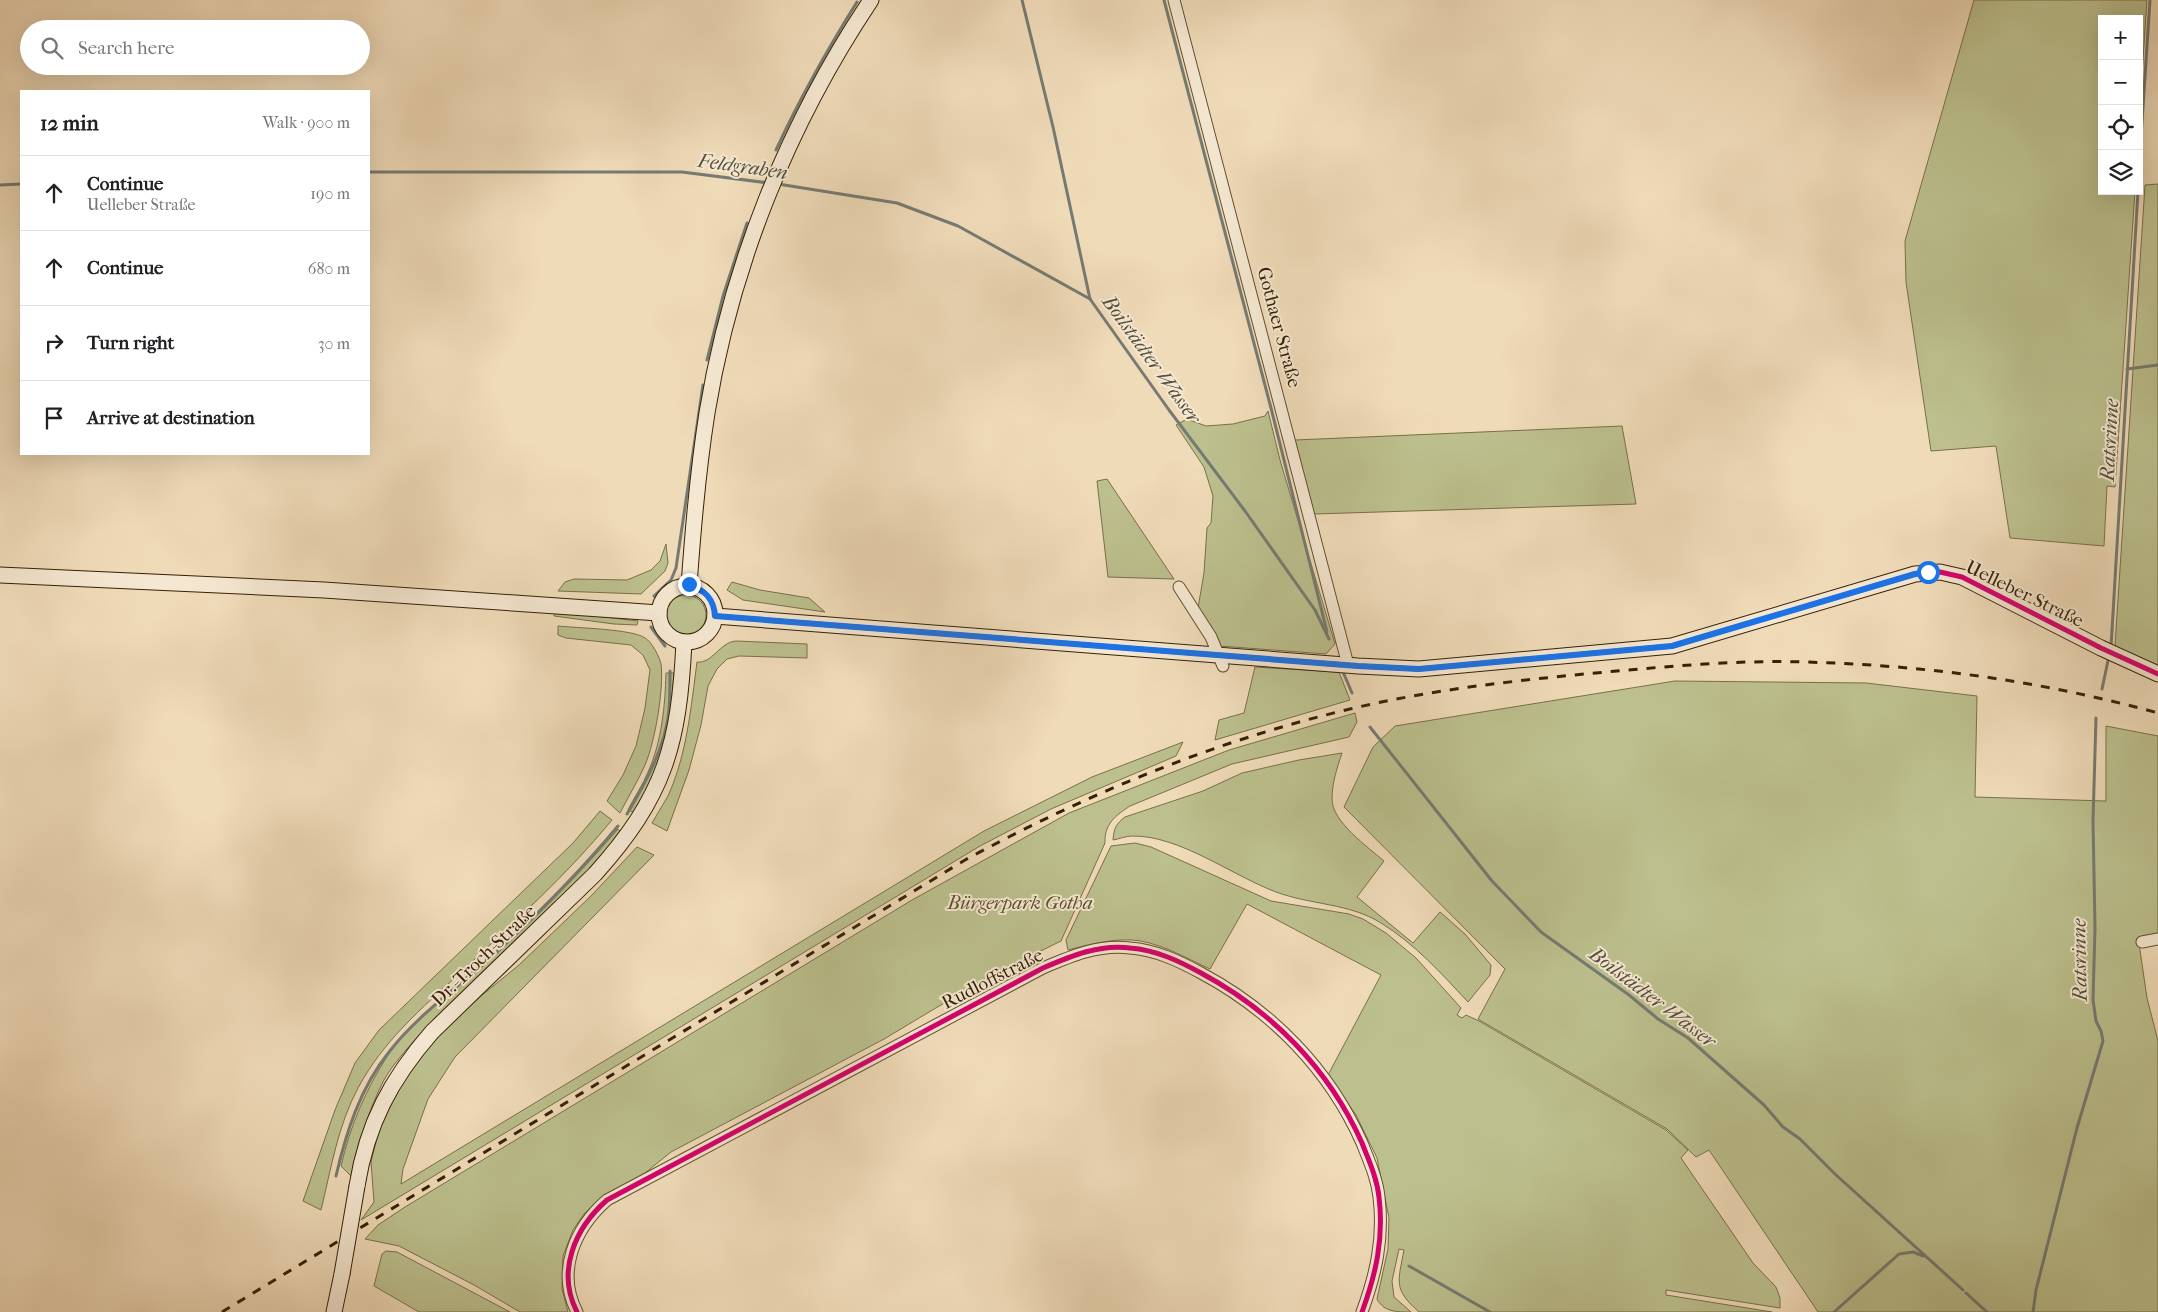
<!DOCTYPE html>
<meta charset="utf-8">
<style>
body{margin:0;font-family:"IM FELL French Canon",serif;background:#f6f6f6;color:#202124}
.controls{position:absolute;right:15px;top:15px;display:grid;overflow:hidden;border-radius:0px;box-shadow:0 5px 20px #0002}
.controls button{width:45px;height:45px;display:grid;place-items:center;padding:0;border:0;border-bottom:1px solid #e0e0e0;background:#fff;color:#202124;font:25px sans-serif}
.stop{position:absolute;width:15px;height:15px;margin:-11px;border:4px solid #1a73e8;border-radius:50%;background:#fff}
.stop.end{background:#1a73e8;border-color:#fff;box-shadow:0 1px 5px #0008}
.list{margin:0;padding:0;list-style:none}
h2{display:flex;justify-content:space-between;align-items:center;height:65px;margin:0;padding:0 20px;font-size:21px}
h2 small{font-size:16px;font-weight:400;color:#757577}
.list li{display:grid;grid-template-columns:32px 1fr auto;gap:15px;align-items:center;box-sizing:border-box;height:75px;padding:0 20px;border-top:1px solid #e0e0e0}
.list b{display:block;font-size:19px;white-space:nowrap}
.list p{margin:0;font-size:16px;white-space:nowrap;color:#757577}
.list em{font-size:16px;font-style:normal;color:#757577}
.icon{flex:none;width:28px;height:28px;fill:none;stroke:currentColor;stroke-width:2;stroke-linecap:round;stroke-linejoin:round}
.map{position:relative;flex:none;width:2158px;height:1312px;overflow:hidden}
.search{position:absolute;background:#fff;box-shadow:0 5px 20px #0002;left:20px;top:20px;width:350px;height:55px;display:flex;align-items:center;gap:12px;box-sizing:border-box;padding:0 18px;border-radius:28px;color:#757577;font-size:19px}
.panel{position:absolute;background:#fff;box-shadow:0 5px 20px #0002;left:20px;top:90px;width:350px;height:365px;border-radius:0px}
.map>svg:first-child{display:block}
.green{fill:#bcc08e;stroke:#787049}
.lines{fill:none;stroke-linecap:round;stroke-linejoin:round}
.stream{stroke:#757b72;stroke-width:3}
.street-casing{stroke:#644f31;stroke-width:13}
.secondary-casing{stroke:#352004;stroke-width:17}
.street{stroke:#f5e8d2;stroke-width:11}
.secondary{stroke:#f5e8d2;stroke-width:15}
.rail{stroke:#352004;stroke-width:3;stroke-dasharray:9 9;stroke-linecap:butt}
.secondary-bridge-casing{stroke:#352004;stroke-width:17;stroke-linecap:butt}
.secondary-bridge{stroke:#f5e8d2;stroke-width:15}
.cycleway-casing{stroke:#f5e8d2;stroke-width:8}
.cycleway{stroke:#d6006c;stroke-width:5}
.route{stroke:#1a73e8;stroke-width:6}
.labels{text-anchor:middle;stroke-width:4;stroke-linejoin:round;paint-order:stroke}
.street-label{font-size:19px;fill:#352004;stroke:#f5e8d2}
.park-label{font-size:19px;font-style:italic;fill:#5e502d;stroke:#f5e8d2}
.water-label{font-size:20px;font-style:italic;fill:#554e3b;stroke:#f5e8d2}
</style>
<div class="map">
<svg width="2158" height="1312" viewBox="0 0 2158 1312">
<rect width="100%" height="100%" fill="#f0dbb9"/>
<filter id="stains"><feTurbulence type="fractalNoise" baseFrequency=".004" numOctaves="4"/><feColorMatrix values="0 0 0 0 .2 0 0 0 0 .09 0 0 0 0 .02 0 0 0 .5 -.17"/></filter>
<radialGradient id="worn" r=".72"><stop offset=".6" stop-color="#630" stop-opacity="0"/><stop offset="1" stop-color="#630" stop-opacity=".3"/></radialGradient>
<g class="green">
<polygon points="1974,0 2147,0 2139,119 2139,19 2102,19 2102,191 2135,191 2115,487 2107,486 2104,546 2010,538 1996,446 1931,451 1906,282 1905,241"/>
<polygon points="2158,184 2158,665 2115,646 2145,185"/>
<polygon points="1268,411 1280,460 1335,644 1326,654 1220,646 1198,608 1204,573 1207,528 1211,523 1213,496 1204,467 1176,425 1187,419 1206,426 1233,424 1265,416"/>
<polygon points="1622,426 1636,504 1314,514 1295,440"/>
<polygon points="1107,479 1174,579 1108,577 1097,481"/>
<polygon points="666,544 668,563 665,571 641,594 558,591 565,582 574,579 627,580 651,570 660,561"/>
<polygon points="732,582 760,590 809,598 825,612 743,600 727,590"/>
<circle cx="686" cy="615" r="20"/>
<polygon points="554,611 638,621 637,625 614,624 554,616"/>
<path d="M558,626c18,2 75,3 87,12 7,4 14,18 16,26 3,25 -6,78 -16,101 -7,16 -17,32 -25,48l-13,-12 16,-26 13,-29 9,-38 5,-38 -7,-15 -12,-10 -65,-7 -8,-3z"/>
<path d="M736,641l71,3v14l-68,-2 -12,3 -10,10 -9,17 -7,39 -12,45 -22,61 -15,-8c5,-9 11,-18 16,-27 19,-42 23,-89 29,-134 15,2 23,-20 39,-21z"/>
<polygon points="1255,667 1339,672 1350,700 1215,740 1219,720 1244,713"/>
<path d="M666,673h8l-4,47 -13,49 -22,44 -7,-3c6,-13 15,-25 20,-38 14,-31 17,-66 18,-99z"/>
<polygon points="1675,681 1866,683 1977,696 1975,797 2106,801 2106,726 2158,736 2158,934 2138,937 2147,998 2158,1041 2158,1312 1818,1312 1709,1150 1696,1157 1667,1129 1478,1019 1505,969 1344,807 1373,747 1395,726"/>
<path d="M1355,713l2,9 -8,15 -117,27 -102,42c-14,9 -26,18 -25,37l-44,98 -75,37 -102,61 -213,113 -26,21 -48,28 -13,13 -11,16 -10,26 -1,33 6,23h-48l-46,-27 -75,-39 -34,-7 13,-14 27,-18 507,-307 157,-87 160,-63z"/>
<polygon points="1183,742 1176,756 1051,809 980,846 361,1220 374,1202 371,1162 380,1126 398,1089 419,1056 476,1000 519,965 591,896 637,847 654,855 455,1057 428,1099 403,1169 401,1184 984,831 1092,777"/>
<path d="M1342,753c-5,15 -10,30 -10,46 0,23 36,48 52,62l-27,36 56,46 27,-31 25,22 26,31 -1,10 -22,27c-27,-29 -53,-58 -87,-79 -32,-20 -70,-18 -105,-31 -43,-16 -97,-57 -144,-56 -6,0 -13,3 -19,4 1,-12 3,-16 12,-23l78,-26 39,-18 57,-13z"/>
<path d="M600,811l12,9c-46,56 -99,103 -152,153 -38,35 -77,68 -102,115 -20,37 -27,81 -37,122l-18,-9 32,-91 20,-47 24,-33 194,-187z"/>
<path d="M618,829l2,2 -23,32 -177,171c-13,15 -27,30 -36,46 -16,31 -25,63 -33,96l-10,-10c9,-40 25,-77 47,-111 21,-31 65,-63 94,-88 48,-43 94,-89 136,-138z"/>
<path d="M1135,843l16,4 120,54 78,13 14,5 23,14 30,25 45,50 -4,7 5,3 4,-3 13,6 187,109 22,20 -7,8 72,105 23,24 4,11v10l-114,-18v5l106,17h-353c-26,-23 -21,-30 -15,-62l-5,-1 -7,32 2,16 17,15c-15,0 -27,0 -34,-13l11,-50 1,-31 -12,-60 -21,-43 -28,-40 53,-100 -134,-71 -37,65c-22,-10 -44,-23 -69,-28 -23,-4 -50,3 -73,9l-2,-10 45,-94z"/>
<polygon points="386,1251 397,1252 510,1312 419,1312 374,1286 382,1254"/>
</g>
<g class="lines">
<g class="stream">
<polyline points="1022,0 1053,127 1090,299 1169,410 1245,511 1315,610 1329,639"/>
<polyline points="1164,0 1271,408 1327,632"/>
<path d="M776,150c24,-52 51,-100 81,-148"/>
<polyline points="2139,168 2150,0"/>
<polyline points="369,172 682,172 769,183"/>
<polyline points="778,184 897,203 958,226 1090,299"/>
<polyline points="0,185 21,184"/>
<polyline points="707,360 723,296 747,223"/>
<polyline points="2127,369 2158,365"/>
<polyline points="654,596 671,580 676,568 703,385"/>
<polyline points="651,627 665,646"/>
<polyline points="2111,647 2138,191"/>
<polyline points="1343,672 1352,693"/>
<polyline points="2102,689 2109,656"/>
<polyline points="1370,727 1492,881 1541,932 1629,995 1658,1019 1688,1038 1764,1105 1783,1127 1800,1139 1835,1174 1963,1290"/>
<path d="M627,814c18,-30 39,-68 42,-104 1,-13 1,-26 1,-39"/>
<path d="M336,1176c10,-43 24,-88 53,-124 25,-33 70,-67 102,-95 45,-41 88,-84 127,-131"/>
<polyline points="1409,1266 1490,1312"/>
<polyline points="1966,1293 1987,1312"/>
<polyline points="1834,1312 1899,1254 1913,1252 1923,1256"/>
<polyline points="2033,1312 2036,1290 2077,1128 2103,1041 2101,1031 2096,1021 2093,1000 2095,928 2093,821 2096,718"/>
</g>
<defs>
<g id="street">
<polyline points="1174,0 1348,665"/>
<polyline points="1179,587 1211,637 1223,666"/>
<polyline points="2142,942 2158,939"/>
<path d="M577,1312c-21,-41 -2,-84 30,-112l436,-232c28,-12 56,-24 87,-20 26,2 49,13 71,25 71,38 128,96 161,170 7,18 15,35 17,54 5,41 -3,77 -17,115"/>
</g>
<g id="secondary">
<polyline points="0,575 324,590 659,613"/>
<circle cx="687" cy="614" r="28"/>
<path d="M689,586c4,-58 9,-116 18,-173 24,-147 81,-289 164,-413"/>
<polyline points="715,616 1358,666 1419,669 1672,646 1915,574 1940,572 1962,577 2101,648 2158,674"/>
<path d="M357,1186c10,-62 34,-107 75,-154l163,-158c70,-78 84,-129 89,-232"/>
<polyline points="334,1312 342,1274"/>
</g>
</defs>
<use href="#street" class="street-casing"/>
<use href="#secondary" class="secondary-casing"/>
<use href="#street" class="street"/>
<use href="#secondary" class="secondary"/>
<path class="rail" d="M222,1312l743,-452c122,-66 249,-119 385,-151 84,-20 170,-29 256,-37 66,-6 132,-12 198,-10 120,3 238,19 354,51"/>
<defs>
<polyline id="secondary-bridge" points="342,1274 357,1186"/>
</defs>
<use href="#secondary-bridge" class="secondary-bridge-casing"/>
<use href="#secondary-bridge" class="secondary-bridge"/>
<defs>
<g id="cycleway">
<polyline points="715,616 1358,666 1419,669 1672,646 1915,574 1940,572 1962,577 2101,648 2158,674"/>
<path d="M577,1312c-21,-41 -2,-84 30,-112l436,-232c28,-12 56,-24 87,-20 26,2 49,13 71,25 71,38 128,96 161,170 7,18 15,35 17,54 5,41 -3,77 -17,115"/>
</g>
</defs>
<use href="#cycleway" class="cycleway-casing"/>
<use href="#cycleway" class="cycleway"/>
</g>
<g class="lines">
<path class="route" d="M689,584v2c16,3 25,14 26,30l643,50 61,3 253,-23 243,-72 13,-2"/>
</g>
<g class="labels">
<g class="street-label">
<text transform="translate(1280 327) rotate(75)" y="7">Gothaer Straße</text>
<text transform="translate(2025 593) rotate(26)" y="7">Uelleber Straße</text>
<text transform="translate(483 955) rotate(-44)" y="7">Dr.-Troch-Straße</text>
<text transform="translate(992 978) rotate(-27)" y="7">Rudloffstraße</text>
</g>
<g class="park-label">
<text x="1020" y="909">Bürgerpark Gotha</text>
</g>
<g class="water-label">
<text transform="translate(743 166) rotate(8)" y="7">Feldgraben</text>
<text transform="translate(1152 359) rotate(54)" y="7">Boilstädter Wasser</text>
<text transform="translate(2109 440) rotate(-87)" y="7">Ratsrinne</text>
<text transform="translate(2079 960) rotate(-91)" y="7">Ratsrinne</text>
<text transform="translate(1653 997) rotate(37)" y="7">Boilstädter Wasser</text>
</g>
</g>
<rect width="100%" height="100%" filter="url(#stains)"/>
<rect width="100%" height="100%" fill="url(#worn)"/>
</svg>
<div class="controls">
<button>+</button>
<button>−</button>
<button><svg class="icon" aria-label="locate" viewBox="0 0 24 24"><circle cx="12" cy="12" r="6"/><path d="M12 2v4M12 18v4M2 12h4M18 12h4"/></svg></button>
<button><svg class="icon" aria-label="layers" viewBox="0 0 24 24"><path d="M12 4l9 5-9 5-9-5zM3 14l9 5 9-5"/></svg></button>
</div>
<div class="stop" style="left:1928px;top:572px"></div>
<div class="stop end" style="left:689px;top:584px"></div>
<div class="search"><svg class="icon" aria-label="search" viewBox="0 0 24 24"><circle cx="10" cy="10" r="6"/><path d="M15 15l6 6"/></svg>Search here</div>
<section class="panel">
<h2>12 min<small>Walk · 900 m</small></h2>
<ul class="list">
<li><svg class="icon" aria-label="ahead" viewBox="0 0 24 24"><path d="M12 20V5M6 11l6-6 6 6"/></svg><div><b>Continue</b><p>Uelleber Straße</p></div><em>190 m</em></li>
<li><svg class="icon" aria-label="ahead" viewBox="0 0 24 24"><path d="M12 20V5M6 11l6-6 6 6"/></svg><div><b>Continue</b></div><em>680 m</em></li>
<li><svg class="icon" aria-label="right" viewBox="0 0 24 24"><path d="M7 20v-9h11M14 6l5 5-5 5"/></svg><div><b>Turn right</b></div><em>30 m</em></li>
<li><svg class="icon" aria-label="arrive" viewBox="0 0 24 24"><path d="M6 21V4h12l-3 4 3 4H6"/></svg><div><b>Arrive at destination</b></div></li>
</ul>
</section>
</div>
